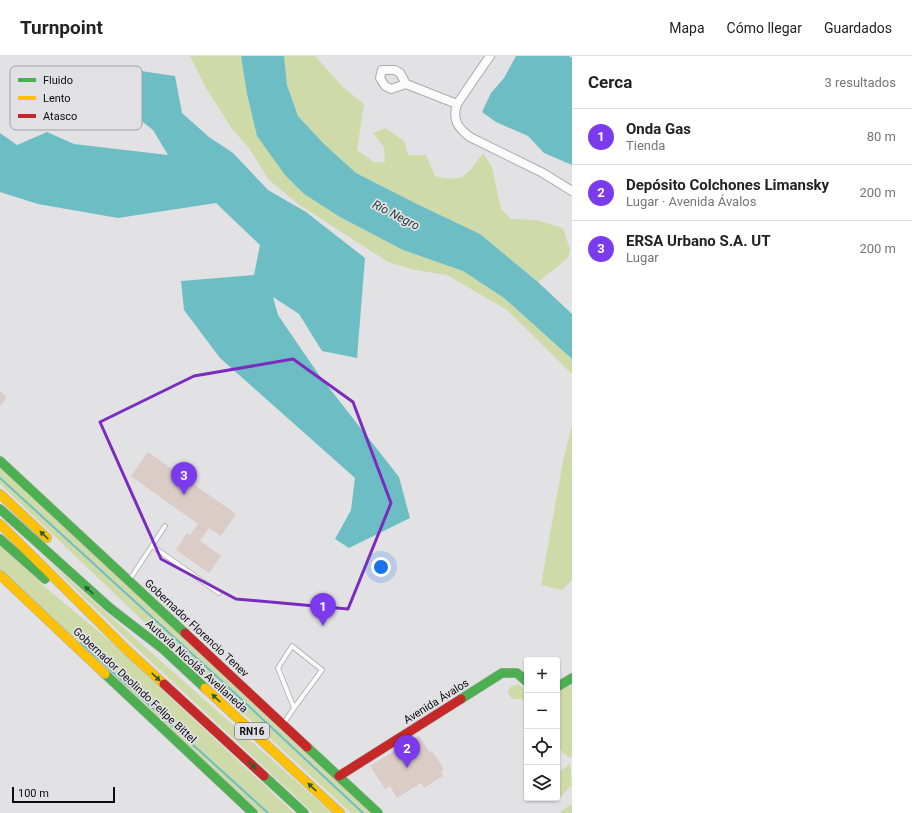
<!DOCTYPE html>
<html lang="es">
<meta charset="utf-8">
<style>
body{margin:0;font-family:Roboto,sans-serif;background:#f6f6f6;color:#222}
.controls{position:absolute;right:12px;bottom:12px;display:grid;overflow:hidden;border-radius:4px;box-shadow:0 1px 3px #0004}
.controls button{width:36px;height:36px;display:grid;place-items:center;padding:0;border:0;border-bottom:1px solid #e0e0e0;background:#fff;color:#222;font:20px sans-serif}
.scale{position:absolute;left:12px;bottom:10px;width:103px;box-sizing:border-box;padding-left:4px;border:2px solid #0d0d0e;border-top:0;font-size:11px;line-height:14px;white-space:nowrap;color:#0d0d0e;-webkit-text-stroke:3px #e1e1e5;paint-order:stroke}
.you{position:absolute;left:381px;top:511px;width:14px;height:14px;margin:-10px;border:3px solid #fff;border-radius:50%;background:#1a73e8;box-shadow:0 0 0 6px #1a73e833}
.badge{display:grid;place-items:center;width:26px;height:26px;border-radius:50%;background:#7c3aed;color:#fff;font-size:13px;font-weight:700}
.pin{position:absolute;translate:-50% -33px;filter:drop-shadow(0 1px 2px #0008)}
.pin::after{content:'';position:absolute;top:21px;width:14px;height:12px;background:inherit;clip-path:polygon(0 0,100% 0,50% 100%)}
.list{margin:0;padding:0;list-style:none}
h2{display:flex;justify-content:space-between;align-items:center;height:52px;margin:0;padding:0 16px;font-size:17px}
h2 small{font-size:13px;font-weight:400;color:#767676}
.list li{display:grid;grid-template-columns:26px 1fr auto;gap:12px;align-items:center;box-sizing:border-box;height:56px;padding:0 16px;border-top:1px solid #e0e0e0}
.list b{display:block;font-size:15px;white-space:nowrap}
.list p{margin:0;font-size:13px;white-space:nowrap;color:#767676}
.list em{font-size:13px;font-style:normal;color:#767676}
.icon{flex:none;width:22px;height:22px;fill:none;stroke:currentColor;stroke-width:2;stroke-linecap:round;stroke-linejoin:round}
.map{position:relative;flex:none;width:572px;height:757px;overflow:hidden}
header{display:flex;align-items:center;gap:24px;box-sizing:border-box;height:56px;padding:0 20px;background:#fff;border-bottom:1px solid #e0e0e0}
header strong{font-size:19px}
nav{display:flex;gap:22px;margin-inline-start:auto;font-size:14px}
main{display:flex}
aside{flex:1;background:#fff}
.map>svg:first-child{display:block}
.green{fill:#cfdaa9}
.water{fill:#6cbec4}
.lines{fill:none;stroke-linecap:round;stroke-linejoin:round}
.stream{stroke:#6cbec4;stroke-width:2}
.building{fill:#dbccc7}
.lane-casing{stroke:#ababac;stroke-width:5.5}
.street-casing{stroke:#ababac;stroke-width:10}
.fast-casing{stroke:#ababac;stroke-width:10}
.slow-casing{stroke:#ababac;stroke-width:10}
.jam-casing{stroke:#ababac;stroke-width:10}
.lane{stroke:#fbfbfb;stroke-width:4}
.street{stroke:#fbfbfb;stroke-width:8}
.fast{stroke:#4caf50;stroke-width:9}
.slow{stroke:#ffc107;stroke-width:9}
.jam{stroke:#c62828;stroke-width:9}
.oneway{fill:#2c5e2f}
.marked{fill:none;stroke:#7b2cbf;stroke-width:3;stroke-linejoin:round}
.labels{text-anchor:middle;stroke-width:3.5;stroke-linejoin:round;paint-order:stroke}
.shield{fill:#e1e1e5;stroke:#4d4d4e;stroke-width:1}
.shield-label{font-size:10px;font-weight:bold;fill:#0d0d0e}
.street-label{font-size:11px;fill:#0d0d0e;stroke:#e1e1e5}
.water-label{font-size:12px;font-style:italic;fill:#274042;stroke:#e1e1e5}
.key{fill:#e1e1e5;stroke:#a1a1a4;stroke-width:1}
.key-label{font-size:11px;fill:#0d0d0e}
</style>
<header>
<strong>Turnpoint</strong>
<nav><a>Mapa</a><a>Cómo llegar</a><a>Guardados</a></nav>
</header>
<main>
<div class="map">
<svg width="572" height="757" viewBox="0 0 572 757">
<rect width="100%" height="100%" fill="#e2e2e4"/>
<g class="green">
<polygon points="190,0 241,0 247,38 304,138 340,161 403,194 463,215 504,242 572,303 572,318 507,254 447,219 415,214 388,206 298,148 268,123 249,92 232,73 206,32"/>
<path d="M284,0h31l29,32 20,16 -7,46 17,12h11l-1,-15 -11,-14 12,-5 19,13 4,14h18l9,21c30,7 31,0 48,-23l9,14 9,42 10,10 26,1 26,8 7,22 -2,8 -30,24 -58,-48 -63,-30 -61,-31 -33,-30 -25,-27 -11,-31z"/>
<polygon points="572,369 572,524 562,534 541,529 563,405"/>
<polygon points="0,411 373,757 351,757 143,565 0,428"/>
<polygon points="0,489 46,532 110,585 294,757 260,757 0,514"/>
<polygon points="38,496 332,757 313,757 115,572"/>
<polygon points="518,628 527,635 527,646 521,643 512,643 508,637 510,631"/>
<path d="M572,628v73c-22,-1 -15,-49 -15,-64z"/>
<polygon points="570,708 572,729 557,744 551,742 545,745 543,742 557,742 557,717"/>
<polygon points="572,748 572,757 561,757 561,755"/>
</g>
<g class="water">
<polygon points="241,0 284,0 287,29 298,60 323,87 356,117 417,148 480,178 538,226 572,258 572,303 504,242 463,215 403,194 340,161 304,138 285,119 257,80 247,38"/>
<polygon points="516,0 569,0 572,2 572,109 544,97 528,80 496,66 482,56 491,37 504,22"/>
<polygon points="141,15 175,20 182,57 209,81 233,97 268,134 306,156 365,202 357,302 322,295 299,258 273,241 278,259 319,319 399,421 410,462 349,492 335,483 351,454 355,422 220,302 184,254 181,225 254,219 260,189 216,147 118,162 38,148 0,136 0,77 17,89 47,76 74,88 168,99 153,74 139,63 129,27"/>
</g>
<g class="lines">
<g class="stream">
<polyline points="0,422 225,628 363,757"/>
<polyline points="81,587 268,757"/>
</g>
</g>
<g class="building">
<polygon points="0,335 7,342 0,350"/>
<polygon points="148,396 236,458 221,480 209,472 200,485 221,500 209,517 176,494 187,477 190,479 198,468 131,420"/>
<polygon points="419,680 430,697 432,695 444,713 441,716 443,720 424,732 421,727 397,742 390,730 385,733 370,710"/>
</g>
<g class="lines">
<defs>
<g id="lane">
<polyline points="152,490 219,537"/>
<polyline points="130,523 165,470"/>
<polyline points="284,667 294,652 278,612 292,590 322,614 294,652"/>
</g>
<g id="street">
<path d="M490,0l-33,48c-5,16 1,24 13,33l73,36 29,18"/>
<polyline points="406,28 391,33 385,30 380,22 382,14 395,14 400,17 406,28 457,48"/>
</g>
<g id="fast">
<polyline points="0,405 185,577"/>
<polyline points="0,453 110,552 163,593 205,632"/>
<polyline points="0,483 45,523"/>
<polyline points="105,618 253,757"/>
<polyline points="557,631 572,622"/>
<polyline points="461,643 502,617 517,617 527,626"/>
<polyline points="307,691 378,757"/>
<polyline points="264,720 304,757"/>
</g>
<g id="slow">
<polyline points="0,438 47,482"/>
<polyline points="0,468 128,595 164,628"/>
<polyline points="0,519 105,618"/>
<polyline points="205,632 340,757"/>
</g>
<g id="jam">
<polyline points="185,577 307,691"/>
<polyline points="164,628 264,720"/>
<polyline points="339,720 461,643"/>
</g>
</defs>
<use href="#lane" class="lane-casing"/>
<use href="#street" class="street-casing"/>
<use href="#fast" class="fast-casing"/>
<use href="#slow" class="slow-casing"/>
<use href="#jam" class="jam-casing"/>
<use href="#lane" class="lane"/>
<use href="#street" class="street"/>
<use href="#fast" class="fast"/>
<use href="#slow" class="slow"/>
<use href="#jam" class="jam"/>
</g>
<defs><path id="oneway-solid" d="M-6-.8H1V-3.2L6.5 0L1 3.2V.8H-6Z"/></defs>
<g class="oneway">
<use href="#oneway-solid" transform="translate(44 479) rotate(-136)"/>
<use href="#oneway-solid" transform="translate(89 534) rotate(-138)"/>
<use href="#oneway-solid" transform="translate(156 621) rotate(43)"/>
<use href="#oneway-solid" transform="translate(216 642) rotate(-137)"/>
<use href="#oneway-solid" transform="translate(252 709) rotate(43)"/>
<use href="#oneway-solid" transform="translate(312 731) rotate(-137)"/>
</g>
<path class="marked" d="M293,303l60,43 38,101 -43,106 -112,-10 -75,-40 -61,-137 94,-46z"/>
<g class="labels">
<rect class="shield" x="235" y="667" width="34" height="16" rx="3"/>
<g class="shield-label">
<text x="252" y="679">RN16</text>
</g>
<g class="street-label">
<text transform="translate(197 572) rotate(43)" y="4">Gobernador Florencio Tenev</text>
<text transform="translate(197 610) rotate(42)" y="4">Autovía Nicolás Avellaneda</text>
<text transform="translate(135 629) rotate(43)" y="4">Gobernador Deolindo Felipe Bittel</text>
<text transform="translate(436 645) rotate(-32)" y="4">Avenida Ávalos</text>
</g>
<g class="water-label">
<text transform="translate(396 159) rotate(27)" y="4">Río Negro</text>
</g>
</g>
<rect x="10" y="10" width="132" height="64" rx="6" class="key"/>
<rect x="18" y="22" width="18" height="4" fill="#4caf50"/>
<rect x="18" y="40" width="18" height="4" fill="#ffc107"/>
<rect x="18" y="58" width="18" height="4" fill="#c62828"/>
<g class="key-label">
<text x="43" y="28">Fluido</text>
<text x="43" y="46">Lento</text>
<text x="43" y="64">Atasco</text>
</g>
</svg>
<div class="controls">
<button>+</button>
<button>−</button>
<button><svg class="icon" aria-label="locate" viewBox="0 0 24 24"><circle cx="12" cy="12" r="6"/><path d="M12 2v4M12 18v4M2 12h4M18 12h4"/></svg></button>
<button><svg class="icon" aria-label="layers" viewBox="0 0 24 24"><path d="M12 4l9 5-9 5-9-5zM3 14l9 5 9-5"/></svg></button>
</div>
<div class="scale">100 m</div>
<div class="you"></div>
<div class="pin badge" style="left:323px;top:570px">1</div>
<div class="pin badge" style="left:407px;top:712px">2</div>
<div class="pin badge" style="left:184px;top:439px">3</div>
</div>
<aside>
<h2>Cerca<small>3 resultados</small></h2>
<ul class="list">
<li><span class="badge">1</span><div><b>Onda Gas</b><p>Tienda</p></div><em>80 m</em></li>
<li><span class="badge">2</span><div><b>Depósito Colchones Limansky</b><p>Lugar · Avenida Ávalos</p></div><em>200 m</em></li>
<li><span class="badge">3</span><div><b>ERSA Urbano S.A. UT</b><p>Lugar</p></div><em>200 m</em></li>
</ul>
</aside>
</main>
